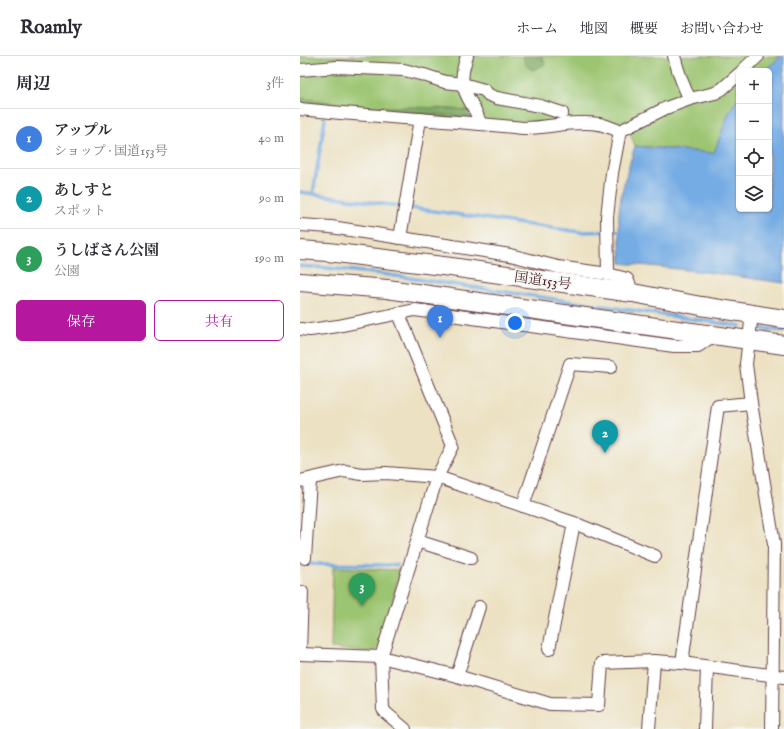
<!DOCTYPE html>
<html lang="ja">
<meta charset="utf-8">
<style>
body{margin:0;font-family:"IM FELL English","Noto Serif JP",serif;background:#f2f2f3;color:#2b2b33}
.controls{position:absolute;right:12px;top:12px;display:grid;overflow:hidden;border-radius:6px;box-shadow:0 1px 3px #0004}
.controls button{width:36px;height:36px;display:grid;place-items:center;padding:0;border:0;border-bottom:1px solid #e1e1e2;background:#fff;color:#2b2b33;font:20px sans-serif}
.you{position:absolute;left:215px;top:267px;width:14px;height:14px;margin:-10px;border:3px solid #fff;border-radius:50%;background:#1a73e8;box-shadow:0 0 0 6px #1a73e833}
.badge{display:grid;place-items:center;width:26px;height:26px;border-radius:50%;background:#b5179e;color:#fff;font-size:13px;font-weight:700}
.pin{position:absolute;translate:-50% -33px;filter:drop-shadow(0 1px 2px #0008)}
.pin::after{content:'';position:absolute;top:21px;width:14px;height:12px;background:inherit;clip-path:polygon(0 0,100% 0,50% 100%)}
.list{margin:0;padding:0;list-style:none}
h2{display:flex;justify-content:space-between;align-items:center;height:52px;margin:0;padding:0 16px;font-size:17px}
h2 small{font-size:13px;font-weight:400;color:#7c7c81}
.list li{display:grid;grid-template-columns:26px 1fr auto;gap:12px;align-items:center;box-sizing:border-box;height:60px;padding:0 16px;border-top:1px solid #e1e1e2}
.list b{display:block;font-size:15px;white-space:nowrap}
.list p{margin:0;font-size:13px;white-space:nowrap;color:#7c7c81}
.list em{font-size:13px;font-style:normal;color:#7c7c81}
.actions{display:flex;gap:8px;padding:12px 16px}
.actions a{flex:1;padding:9px 0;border:1px solid #b5179e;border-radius:6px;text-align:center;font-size:14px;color:#b5179e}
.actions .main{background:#b5179e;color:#fff}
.icon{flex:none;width:22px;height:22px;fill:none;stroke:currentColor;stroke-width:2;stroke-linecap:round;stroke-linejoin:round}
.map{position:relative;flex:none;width:484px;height:673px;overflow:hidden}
header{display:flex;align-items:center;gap:24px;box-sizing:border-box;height:56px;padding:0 20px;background:#fff;border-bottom:1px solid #e1e1e2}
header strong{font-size:19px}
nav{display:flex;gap:22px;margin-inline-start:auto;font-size:14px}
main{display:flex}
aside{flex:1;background:#fff}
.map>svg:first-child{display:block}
.green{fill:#9cc571;stroke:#73724e}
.forest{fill:#7daa63;stroke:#646447}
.water{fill:#74ace4;stroke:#5f6688}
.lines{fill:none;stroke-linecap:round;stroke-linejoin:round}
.stream{stroke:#74ace4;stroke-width:3.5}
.minor-casing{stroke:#623c42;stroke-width:14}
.highway-casing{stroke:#623c42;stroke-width:20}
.minor{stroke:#fff;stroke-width:12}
.highway{stroke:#fff;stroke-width:18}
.labels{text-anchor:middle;stroke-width:4;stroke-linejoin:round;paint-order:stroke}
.street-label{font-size:14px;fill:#4a1f2b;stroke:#f6f6f2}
</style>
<header>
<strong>Roamly</strong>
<nav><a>ホーム</a><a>地図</a><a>概要</a><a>お問い合わせ</a></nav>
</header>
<main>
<aside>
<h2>周辺<small>3件</small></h2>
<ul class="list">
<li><span class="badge" style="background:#3f7fe0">1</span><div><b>アップル</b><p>ショップ · 国道153号</p></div><em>40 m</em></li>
<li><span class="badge" style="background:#0f9aa8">2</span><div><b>あしすと</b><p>スポット</p></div><em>90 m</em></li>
<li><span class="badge" style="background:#2e9e5b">3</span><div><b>うしばさん公園</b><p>公園</p></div><em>190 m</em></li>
</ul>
<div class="actions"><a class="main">保存</a><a>共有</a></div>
</aside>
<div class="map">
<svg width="484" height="673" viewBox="0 0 484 673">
<rect width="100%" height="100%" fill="#f6f6f2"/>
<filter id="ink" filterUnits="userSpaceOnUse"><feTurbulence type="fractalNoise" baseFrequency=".025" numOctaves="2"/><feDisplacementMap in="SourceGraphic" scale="8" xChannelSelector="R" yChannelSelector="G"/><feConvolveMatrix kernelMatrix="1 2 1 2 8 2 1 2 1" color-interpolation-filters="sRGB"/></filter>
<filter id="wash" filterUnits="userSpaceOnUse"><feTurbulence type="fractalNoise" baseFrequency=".012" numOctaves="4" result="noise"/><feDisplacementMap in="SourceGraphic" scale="16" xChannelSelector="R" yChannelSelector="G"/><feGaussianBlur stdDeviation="0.9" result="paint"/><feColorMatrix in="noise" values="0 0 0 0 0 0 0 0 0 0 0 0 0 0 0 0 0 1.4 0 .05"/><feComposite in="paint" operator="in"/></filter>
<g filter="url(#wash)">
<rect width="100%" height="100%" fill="#ece1c2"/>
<g class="green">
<polygon points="0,0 481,0 464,15 439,15 439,41 429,56 414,97 335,90 329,75 234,69 0,48"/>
<polygon points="33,511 100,514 83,586 75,595 63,596 31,592"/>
</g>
<g class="forest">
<polygon points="223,0 241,0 245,8 233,14 226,9"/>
<polygon points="0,42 66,51 114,51 171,54 174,58 169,61 0,48"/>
</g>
<path class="water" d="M481,0h3v227l-78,-11 -85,-9c-1,-13 -1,-25 -2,-38 -2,-25 9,-55 16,-79l79,7 15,-41 10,-15v112h30v-138h-5z"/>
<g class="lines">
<g class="stream">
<polyline points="0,136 280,176 320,175"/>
<polyline points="13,138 25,63"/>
<polyline points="0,210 27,212 82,218 440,270"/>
<polyline points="460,272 484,275"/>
<polyline points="0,508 97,509"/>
</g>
</g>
</g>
<g filter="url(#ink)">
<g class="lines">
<defs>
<g id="minor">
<path d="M167,0c-3,9 -6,19 -4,28 2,14 14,24 17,40"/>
<path d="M374,0c4,15 8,29 16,43"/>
<polyline points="0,14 37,11 104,14 124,19 145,26 163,28 184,34 189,39 197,42 240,50 262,57"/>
<polyline points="442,15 458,0"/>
<path d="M0,53c74,8 149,11 223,19 25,0 51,-8 76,-4 7,1 14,5 21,7l46,-23 24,-9 25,-6 7,-4 17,-15"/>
<polyline points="0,169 31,171 210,199 258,211 308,218 327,223 333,237"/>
<polyline points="100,182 120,63"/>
<polyline points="308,218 307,161 312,117 320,75"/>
<polyline points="99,258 153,390 137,421 81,601 83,653 86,657 105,673"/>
<polyline points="452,258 446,308 451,347 474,488 472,673"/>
<polyline points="0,273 10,274 38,270 115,254 374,290 398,290 415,278"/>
<polyline points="0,425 44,415 62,418 86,417 137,421 274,467 355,500"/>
<polyline points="223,450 270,308 311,311"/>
<polyline points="117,485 171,502"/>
<polyline points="5,502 10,424"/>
<polyline points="249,593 274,467"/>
<polyline points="0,596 2,536"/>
<polyline points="0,598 81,601 157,620 250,648 299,649 302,607 354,605 382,607 484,621"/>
<polyline points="382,607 418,350 451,347"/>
<polyline points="157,620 179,551"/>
<polyline points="349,673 354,605"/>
<polyline points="405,673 407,611"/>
</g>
<g id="highway">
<polyline points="0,194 28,196 151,211 333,237 401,250 484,263"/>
<polyline points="0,226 87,233 484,289"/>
</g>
</defs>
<use href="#minor" class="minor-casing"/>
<use href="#highway" class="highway-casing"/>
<use href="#minor" class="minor"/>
<use href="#highway" class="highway"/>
</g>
</g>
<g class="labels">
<g class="street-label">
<text transform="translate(243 224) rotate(8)" y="5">国道153号</text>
</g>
</g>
</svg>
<div class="controls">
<button>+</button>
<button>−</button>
<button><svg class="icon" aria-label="locate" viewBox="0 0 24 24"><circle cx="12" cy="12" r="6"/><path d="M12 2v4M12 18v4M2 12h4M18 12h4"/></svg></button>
<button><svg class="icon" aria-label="layers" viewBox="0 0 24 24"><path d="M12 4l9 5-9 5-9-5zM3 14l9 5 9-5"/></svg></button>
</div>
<div class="you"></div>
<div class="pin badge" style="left:140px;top:282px;background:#3f7fe0">1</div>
<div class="pin badge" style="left:305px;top:397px;background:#0f9aa8">2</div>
<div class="pin badge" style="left:62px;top:550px;background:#2e9e5b">3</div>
</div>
</main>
